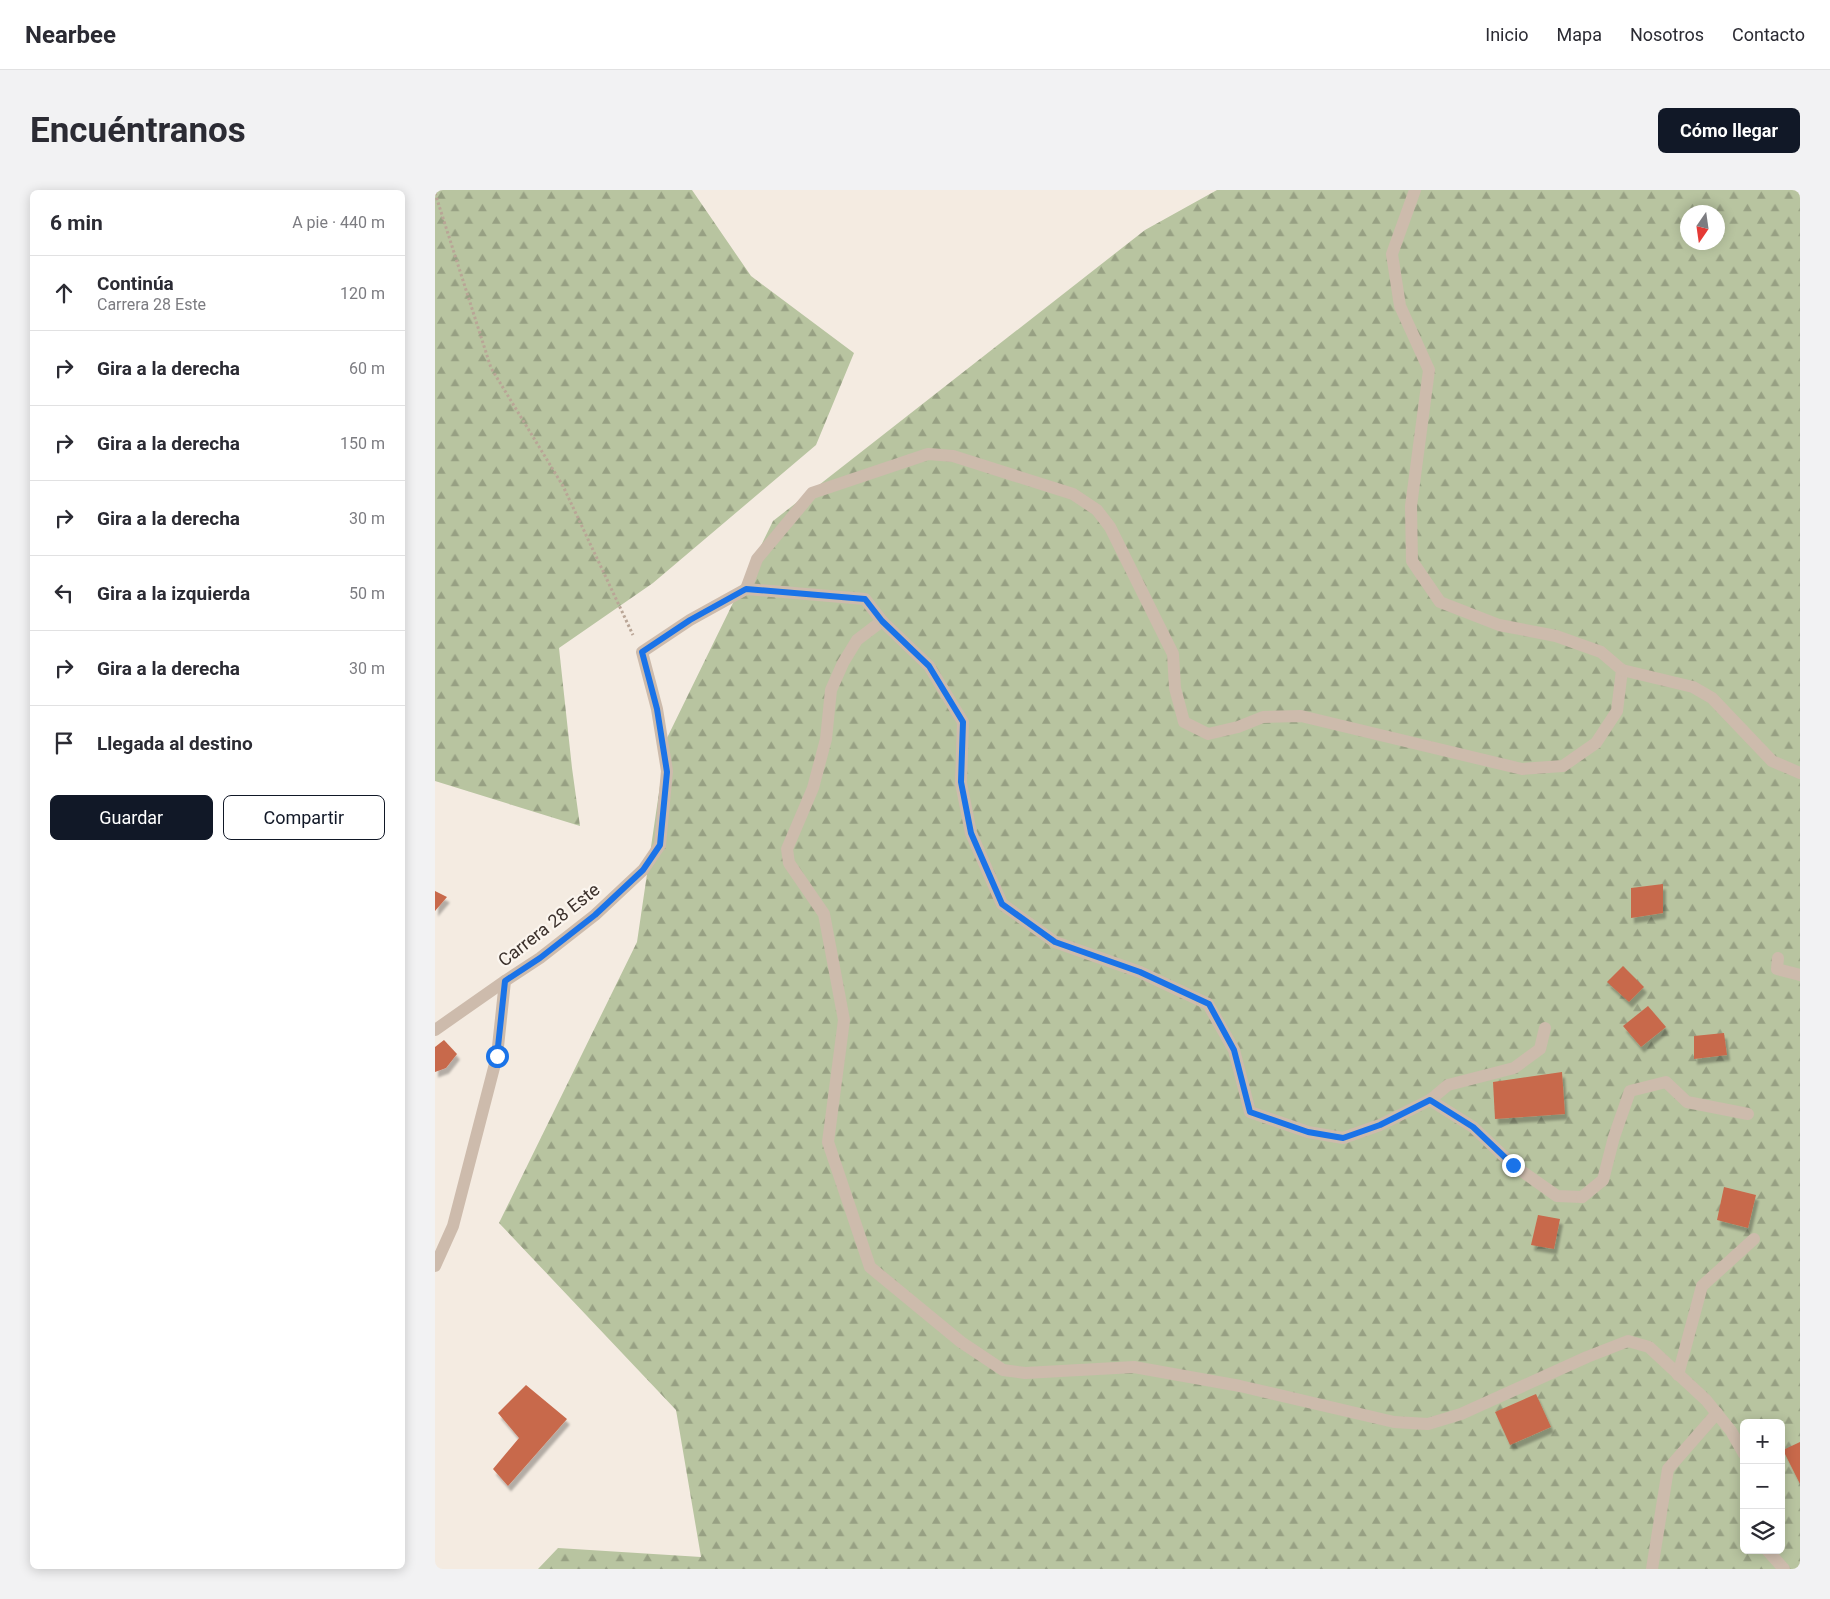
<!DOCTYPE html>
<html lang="es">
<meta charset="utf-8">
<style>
body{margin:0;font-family:Roboto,sans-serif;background:#f2f2f3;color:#2b2b33}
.controls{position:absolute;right:15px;bottom:15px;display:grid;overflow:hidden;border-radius:8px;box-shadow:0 2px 12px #0003}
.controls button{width:45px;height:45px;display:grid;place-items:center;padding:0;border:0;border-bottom:1px solid #e1e1e2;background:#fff;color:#2b2b33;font:25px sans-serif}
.compass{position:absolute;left:1245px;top:15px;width:45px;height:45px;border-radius:50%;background:#fff;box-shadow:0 2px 12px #0003;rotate:193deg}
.stop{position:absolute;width:15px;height:15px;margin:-11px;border:4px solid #1a73e8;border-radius:50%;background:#fff}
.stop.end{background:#1a73e8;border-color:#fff;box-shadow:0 1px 5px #0008}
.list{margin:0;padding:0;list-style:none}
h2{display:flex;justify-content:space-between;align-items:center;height:65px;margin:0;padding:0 20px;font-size:21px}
h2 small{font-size:16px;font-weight:400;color:#7c7c81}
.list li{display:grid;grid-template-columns:32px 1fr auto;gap:15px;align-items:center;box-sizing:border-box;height:75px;padding:0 20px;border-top:1px solid #e1e1e2}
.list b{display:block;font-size:19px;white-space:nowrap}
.list p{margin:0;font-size:16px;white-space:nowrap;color:#7c7c81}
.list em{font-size:16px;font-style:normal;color:#7c7c81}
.actions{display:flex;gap:10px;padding:15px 20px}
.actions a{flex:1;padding:11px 0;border:1px solid #111827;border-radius:8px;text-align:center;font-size:18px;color:#111827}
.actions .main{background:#111827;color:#fff}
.icon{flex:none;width:28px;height:28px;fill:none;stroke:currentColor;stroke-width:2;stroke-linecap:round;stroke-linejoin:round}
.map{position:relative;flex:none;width:1365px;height:1379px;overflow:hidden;border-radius:8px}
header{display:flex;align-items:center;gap:30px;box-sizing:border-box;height:70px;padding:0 25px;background:#fff;border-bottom:1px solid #e1e1e2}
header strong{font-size:24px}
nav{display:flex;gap:28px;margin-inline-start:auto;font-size:18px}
.intro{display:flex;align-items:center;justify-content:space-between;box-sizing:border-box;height:120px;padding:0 30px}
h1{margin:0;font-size:35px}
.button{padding:12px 22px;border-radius:8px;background:#111827;color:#fff;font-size:18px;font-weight:700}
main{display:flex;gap:30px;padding:0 30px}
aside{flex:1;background:#fff;border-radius:8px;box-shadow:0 2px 12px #0003}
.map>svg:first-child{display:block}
.forest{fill:url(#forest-firs);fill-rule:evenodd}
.building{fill:#c8694b;filter:url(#shadow)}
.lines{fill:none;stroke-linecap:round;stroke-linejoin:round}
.path{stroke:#b9a596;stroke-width:3;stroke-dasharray:2.5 2.5;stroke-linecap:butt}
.service{stroke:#cdbbac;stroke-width:12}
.minor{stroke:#cdbbac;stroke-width:12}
.route{stroke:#1a73e8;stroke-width:6}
.labels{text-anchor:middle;stroke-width:4.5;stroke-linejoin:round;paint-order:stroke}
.street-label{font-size:18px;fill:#3b302b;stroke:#fbf5ee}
</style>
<header>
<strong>Nearbee</strong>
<nav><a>Inicio</a><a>Mapa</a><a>Nosotros</a><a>Contacto</a></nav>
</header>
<div class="intro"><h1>Encuéntranos</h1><a class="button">Cómo llegar</a></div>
<main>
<aside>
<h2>6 min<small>A pie · 440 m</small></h2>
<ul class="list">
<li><svg class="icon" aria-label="ahead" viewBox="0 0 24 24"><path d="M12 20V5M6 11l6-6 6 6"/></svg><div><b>Continúa</b><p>Carrera 28 Este</p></div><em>120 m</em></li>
<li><svg class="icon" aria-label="right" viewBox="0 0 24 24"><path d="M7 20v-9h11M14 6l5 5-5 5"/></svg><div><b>Gira a la derecha</b></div><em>60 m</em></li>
<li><svg class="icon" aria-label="right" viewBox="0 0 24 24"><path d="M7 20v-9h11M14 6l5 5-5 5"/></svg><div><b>Gira a la derecha</b></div><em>150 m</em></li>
<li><svg class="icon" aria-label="right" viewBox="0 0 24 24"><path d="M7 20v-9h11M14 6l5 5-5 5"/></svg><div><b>Gira a la derecha</b></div><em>30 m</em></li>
<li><svg class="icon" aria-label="left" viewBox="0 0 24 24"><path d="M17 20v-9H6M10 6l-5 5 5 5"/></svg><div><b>Gira a la izquierda</b></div><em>50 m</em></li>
<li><svg class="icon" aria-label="right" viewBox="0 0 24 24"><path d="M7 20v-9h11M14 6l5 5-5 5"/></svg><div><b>Gira a la derecha</b></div><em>30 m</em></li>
<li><svg class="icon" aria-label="arrive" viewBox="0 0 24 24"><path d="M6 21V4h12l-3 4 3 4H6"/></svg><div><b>Llegada al destino</b></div></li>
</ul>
<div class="actions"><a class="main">Guardar</a><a>Compartir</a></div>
</aside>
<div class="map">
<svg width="1365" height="1379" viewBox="0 0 1365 1379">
<defs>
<pattern id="forest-firs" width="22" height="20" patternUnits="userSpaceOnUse" patternTransform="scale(1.25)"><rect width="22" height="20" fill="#b8c4a0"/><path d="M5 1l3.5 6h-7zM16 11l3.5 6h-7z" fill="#97a083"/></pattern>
<filter id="shadow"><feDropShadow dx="3" dy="5.5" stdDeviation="1" flood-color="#0004"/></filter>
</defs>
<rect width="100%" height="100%" fill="#f4ebe1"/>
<g class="forest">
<polygon points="0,0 257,0 316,86 419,163 381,255 218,393 124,458 137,578 145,636 0,591"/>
<path d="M782,0h583v1379h-1262l20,-21 143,9 -25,-147 -177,-187 138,-281 30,-204 106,-217 372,-291zM1252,22h30v30h-30zM1309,1233h37v127h-37z"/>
</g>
<g class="building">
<polygon points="1228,694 1228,723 1196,728 1196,698"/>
<polygon points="0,701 12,707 0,721"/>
<polygon points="1188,776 1209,797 1194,812 1172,792"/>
<polygon points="1213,816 1231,837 1206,857 1188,836"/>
<polygon points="1289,843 1292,865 1259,869 1259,846"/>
<polygon points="9,850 22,864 11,878 0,882 0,857"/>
<polygon points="1127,882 1130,924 1060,929 1058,892"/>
<polygon points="1289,997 1321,1005 1313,1038 1282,1030"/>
<polygon points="1103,1025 1125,1029 1119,1059 1096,1055"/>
<polygon points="91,1195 132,1229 73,1296 58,1279 84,1248 63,1223"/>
<polygon points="1101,1204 1116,1237 1075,1255 1060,1222"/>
<polygon points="1365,1252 1365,1294 1348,1260"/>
</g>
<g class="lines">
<polyline class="path" points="0,3 56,178 128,296 198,445"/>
<g class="service">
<polyline points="447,431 494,476 528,532 526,593 536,643 567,714 620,752 705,782 773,814 799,860 815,922 873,942 908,948 945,935 995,910 1038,937 1078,975 1122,1006 1147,1007"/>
<polyline points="995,910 1013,895 1079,878 1105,859 1110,838"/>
</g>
<g class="minor">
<polyline points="311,399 322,369 377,303 493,264 518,266 638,304 662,320 675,337 738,464 740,498 749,532 773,544 803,537 828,527 866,526 1087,579 1128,576 1161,553 1182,521 1187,480 1166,462 1121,446 1064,435 1005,412 977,371 976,316 994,180 965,116 957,64 980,0"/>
<polyline points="1187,480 1258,497 1277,508 1337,571 1365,583"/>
<polyline points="1343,768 1342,779 1365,785"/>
<polyline points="0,840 70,791"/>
<polyline points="1147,1007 1168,990 1179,947 1195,901 1231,892 1252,912 1313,924"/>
<polyline points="0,1076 18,1036 62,866 70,791 105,768 160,725 208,680 225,655 232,581 222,519 207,462 255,430 311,399 430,409 447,431 422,450 408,473 396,500 391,549 378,598 352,659 354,673 389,724 409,830 393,952 435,1077 526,1152 568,1180 590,1183 699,1177 805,1196 959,1232 993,1234 1026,1224 1152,1167 1193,1151 1214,1157 1271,1210 1296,1241 1309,1264"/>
<polyline points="1243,1185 1267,1096 1319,1049"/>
<polyline points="1332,1360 1349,1379"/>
<polyline points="1217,1379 1233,1279 1282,1223"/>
</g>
</g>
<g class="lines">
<polyline class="route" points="62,866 70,791 105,768 160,725 208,680 225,655 232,582 222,519 207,462 255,430 311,399 430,409 447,431 494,476 528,532 526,592 536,643 567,714 620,752 705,782 774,814 799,860 815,922 873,942 908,948 945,935 995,910 1038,937 1078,975"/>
</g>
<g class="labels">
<g class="street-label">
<text transform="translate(114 735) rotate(-38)" y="6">Carrera 28 Este</text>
</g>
</g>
</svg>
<div class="controls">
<button>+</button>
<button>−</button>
<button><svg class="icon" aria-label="layers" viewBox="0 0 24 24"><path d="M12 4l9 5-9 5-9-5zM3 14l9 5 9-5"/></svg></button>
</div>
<svg class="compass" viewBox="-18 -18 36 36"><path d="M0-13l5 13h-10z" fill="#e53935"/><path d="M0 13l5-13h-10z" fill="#7c7c81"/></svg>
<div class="stop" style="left:62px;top:866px"></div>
<div class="stop end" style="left:1078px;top:975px"></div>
</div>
</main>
